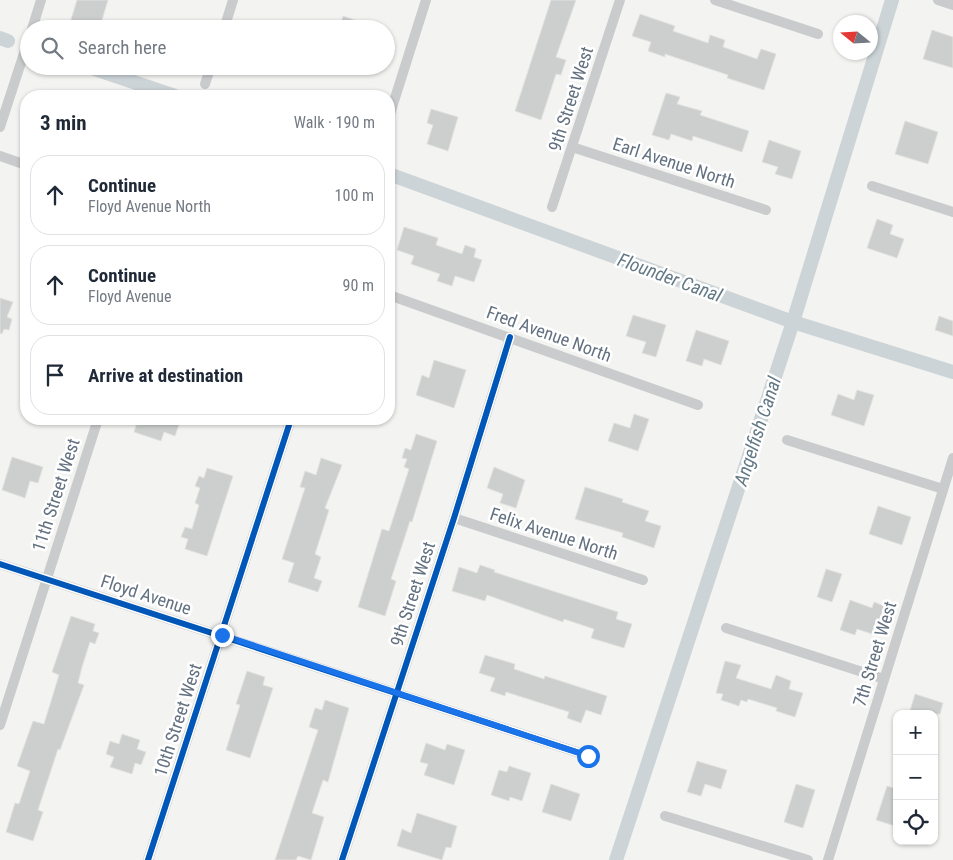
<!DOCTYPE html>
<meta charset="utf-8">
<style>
body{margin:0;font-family:"Roboto Condensed",sans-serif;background:#f2f2f3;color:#1f2937}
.controls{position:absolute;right:15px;bottom:15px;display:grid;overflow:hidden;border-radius:10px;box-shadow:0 1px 4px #0004}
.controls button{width:45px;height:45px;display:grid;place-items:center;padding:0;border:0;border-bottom:1px solid #e0e1e3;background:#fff;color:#1f2937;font:25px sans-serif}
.compass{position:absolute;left:833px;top:15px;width:45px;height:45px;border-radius:50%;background:#fff;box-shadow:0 1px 4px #0004;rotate:288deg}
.stop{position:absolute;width:15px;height:15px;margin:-11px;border:4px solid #1a73e8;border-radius:50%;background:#fff}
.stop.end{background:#1a73e8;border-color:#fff;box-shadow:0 1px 5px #0008}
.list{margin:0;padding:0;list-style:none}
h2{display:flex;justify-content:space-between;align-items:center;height:65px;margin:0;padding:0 20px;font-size:21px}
h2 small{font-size:16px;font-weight:400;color:#747a83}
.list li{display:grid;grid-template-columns:32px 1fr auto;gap:15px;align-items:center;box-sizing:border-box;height:80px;margin:0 10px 10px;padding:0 10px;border:1px solid #e0e1e3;border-radius:20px}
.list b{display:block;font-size:19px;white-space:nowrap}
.list p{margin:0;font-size:16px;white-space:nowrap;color:#747a83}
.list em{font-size:16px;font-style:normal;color:#747a83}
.icon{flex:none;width:28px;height:28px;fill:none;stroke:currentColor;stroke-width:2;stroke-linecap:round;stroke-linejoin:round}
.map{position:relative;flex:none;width:953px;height:860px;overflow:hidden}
.search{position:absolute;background:#fff;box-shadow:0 1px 4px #0004;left:20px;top:20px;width:375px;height:55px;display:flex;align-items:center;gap:12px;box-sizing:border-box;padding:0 18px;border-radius:28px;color:#747a83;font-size:19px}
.panel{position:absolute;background:#fff;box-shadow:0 1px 4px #0004;left:20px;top:90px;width:375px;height:335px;border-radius:20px}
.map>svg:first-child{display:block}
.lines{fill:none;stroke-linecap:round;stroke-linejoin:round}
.canal{stroke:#ccd4d7;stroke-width:14}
.building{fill:#cdcece;stroke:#e2e2e1}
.minor{stroke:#cacbcc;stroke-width:10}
.cycleway-casing{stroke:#fff;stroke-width:9}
.cycleway{stroke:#0057b8;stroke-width:6}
.route{stroke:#1a73e8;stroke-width:6}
.labels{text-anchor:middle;stroke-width:5;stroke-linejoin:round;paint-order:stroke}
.street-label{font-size:18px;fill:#637181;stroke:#fff}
.water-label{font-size:19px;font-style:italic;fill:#637985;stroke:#fff}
</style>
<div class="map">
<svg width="953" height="860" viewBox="0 0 953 860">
<rect width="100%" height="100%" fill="#f3f3f1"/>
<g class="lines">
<g class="canal">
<polyline points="0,38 8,41"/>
<polyline points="86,66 175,96"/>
<polyline points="389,174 793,322 953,372"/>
<polyline points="616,860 793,322 892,0"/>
</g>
</g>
<g class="building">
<polygon points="77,0 108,0 102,20 120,29 68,29"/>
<polygon points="551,0 576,0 556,57 566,60 561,75 556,74 541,120 515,111"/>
<polygon points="640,14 675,26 673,31 708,43 710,35 725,40 723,47 757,59 761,49 776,54 764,90 727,78 728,75 665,54 665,57 648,51 651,42 632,36"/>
<polygon points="343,16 375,27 375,29 339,29"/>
<polygon points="932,30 953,37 953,68 923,59"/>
<polygon points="666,93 680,97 677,104 702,111 700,115 749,131 742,152 693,136 692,141 671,134 669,140 652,135"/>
<polygon points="431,109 458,117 448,151 427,144 433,125 427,123"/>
<polygon points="905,121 938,132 928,164 895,154"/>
<polygon points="769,140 801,151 792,179 775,174 778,167 762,162"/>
<polygon points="877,219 893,225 890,234 904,239 897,258 867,248"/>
<polygon points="404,227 438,238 436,245 462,254 465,245 476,249 474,257 482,260 474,282 455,276 452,286 437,281 440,274 411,264 414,256 397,250"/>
<polygon points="0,298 13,302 7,317 12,319 9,330 4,329 2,334 0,333"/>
<polygon points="633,315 666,325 656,357 642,353 646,342 626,336"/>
<polygon points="939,316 953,321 953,336 935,330"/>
<polygon points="696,330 729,341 721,365 704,359 702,366 686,361"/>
<polygon points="434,360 466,370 454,408 416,395 422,375 429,378"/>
<polygon points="857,390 874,395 864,426 831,415 838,394 854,400"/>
<polygon points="634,414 649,419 638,451 608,441 614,423 630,428"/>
<polygon points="138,419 181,419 175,436 164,432 161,441 134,432"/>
<polygon points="416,434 437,441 412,522 410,521 391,579 396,581 385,616 358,607 382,529 389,531 409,469 404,467 407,459 402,458 405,448 411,450"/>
<polygon points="12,457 43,467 38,483 30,481 25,498 2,490"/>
<polygon points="321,458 342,465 325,508 329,510 315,554 321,557 314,578 322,581 318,592 288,582 294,563 282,559 305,488 300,487 305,471 316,475"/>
<polygon points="494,467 525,480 516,508 500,503 503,494 487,488"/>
<polygon points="207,468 233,476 207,556 185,549 188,539 181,537 185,527 192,529 199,505 195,503 200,488 195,486 199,476 204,478"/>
<polygon points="585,487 623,499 622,502 649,511 645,521 661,526 654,548 622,537 623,533 575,519"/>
<polygon points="878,506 911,517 902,545 869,534"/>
<polygon points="480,565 495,570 494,572 618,612 616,619 632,624 624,648 591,638 594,629 564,619 563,622 487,595 485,601 452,591 459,567 477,573"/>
<polygon points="826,569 842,574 832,602 817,597"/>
<polygon points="850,600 872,608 874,602 884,606 875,635 857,629 855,635 840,630"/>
<polygon points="71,616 95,624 93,631 99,633 95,644 90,642 82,667 78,683 84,685 60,750 58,749 38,810 43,812 33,841 6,832 15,803 19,804 30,771 17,766 33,721 44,724 59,675 52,672"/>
<polygon points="485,655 515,664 514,669 544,679 545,676 607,696 601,715 586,710 581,723 567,718 569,712 506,692 505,696 490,691 495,678 479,673"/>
<polygon points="725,661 741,665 736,678 771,689 776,675 791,681 789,689 803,693 795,717 776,711 777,708 748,699 747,702 741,700 739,706 721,700 723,694 716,693"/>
<polygon points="247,671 265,677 263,685 273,688 250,758 226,750 240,705 236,704"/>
<polygon points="915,694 943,703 940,714 909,714"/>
<polygon points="325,700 349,708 328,782 323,780 312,813 324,817 315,847 311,860 298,856 296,860 275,860 318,730 309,727 315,708 322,710"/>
<polygon points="122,734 140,740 137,749 146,752 141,765 135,763 132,774 110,767 114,757 106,754 110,741 119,744"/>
<polygon points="426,743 445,750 447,744 465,750 454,785 424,775 428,764 420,762"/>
<polygon points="697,761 727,770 721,789 705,784 701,796 687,792"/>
<polygon points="509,766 531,773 522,801 510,797 509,801 491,795 499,770 507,772"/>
<polygon points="551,784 580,794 571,821 542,812"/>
<polygon points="796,784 815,790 803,828 784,822"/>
<polygon points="887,786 897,789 895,826 876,820"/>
<polygon points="417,813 457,826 451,848 446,847 442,860 397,846 402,829 411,833"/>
</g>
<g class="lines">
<g class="minor">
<polyline points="715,0 818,34"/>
<polyline points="938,0 953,5"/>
<polyline points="32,29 41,0"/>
<polyline points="224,29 233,0"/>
<polyline points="205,84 211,66"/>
<polyline points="389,117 426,0"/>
<polyline points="0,127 29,38"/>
<polyline points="572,147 766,210"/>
<polyline points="0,156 26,165"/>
<polyline points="872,186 953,212"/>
<polyline points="552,207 620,0"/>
<polyline points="389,295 698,405"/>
<polyline points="787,440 943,489"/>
<polyline points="454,518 643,580"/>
<polyline points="0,564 589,756"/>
<polyline points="726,628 884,679"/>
<polyline points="0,725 98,419"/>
<polyline points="665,816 808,860"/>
<polyline points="148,860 291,419"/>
<polyline points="342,860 454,518 510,337"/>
<polyline points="828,860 953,458"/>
</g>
<defs>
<g id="cycleway">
<polyline points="0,564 589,756"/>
<polyline points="148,860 291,419"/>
<polyline points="342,860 454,518 510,337"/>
</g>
</defs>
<use href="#cycleway" class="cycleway-casing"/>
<use href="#cycleway" class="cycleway"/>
</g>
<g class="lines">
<polyline class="route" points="222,635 588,756"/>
</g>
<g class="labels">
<g class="street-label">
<text transform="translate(571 99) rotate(-72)" y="6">9th Street West</text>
<text transform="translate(674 163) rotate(18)" y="6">Earl Avenue North</text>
<text transform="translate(549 334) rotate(20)" y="6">Fred Avenue North</text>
<text transform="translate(56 495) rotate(-72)" y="6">11th Street West</text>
<text transform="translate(554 534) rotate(18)" y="6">Felix Avenue North</text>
<text transform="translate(413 594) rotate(-72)" y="6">9th Street West</text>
<text transform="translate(146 595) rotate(18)" y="6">Floyd Avenue</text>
<text transform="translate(875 654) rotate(-73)" y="6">7th Street West</text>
<text transform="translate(178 720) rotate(-72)" y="6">10th Street West</text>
</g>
<g class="water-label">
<text transform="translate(670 277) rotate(20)" y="7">Flounder Canal</text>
<text transform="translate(757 431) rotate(-72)" y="7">Angelfish Canal</text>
</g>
</g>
</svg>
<div class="controls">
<button>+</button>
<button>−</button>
<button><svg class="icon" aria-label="locate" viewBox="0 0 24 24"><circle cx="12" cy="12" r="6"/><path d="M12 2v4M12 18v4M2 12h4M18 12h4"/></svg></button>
</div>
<svg class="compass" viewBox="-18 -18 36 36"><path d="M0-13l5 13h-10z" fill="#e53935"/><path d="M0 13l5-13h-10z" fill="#747a83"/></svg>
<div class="stop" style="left:588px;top:756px"></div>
<div class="stop end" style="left:222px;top:635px"></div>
<div class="search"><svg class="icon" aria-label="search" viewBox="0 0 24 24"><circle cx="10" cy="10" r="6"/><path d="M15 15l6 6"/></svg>Search here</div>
<section class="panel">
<h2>3 min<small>Walk · 190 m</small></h2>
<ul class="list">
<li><svg class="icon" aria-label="ahead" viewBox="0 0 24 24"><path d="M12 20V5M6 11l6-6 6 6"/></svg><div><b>Continue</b><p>Floyd Avenue North</p></div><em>100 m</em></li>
<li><svg class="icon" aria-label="ahead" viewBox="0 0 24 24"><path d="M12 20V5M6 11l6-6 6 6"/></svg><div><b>Continue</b><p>Floyd Avenue</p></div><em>90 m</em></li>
<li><svg class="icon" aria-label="arrive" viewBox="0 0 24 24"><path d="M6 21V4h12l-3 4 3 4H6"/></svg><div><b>Arrive at destination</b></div></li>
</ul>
</section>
</div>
